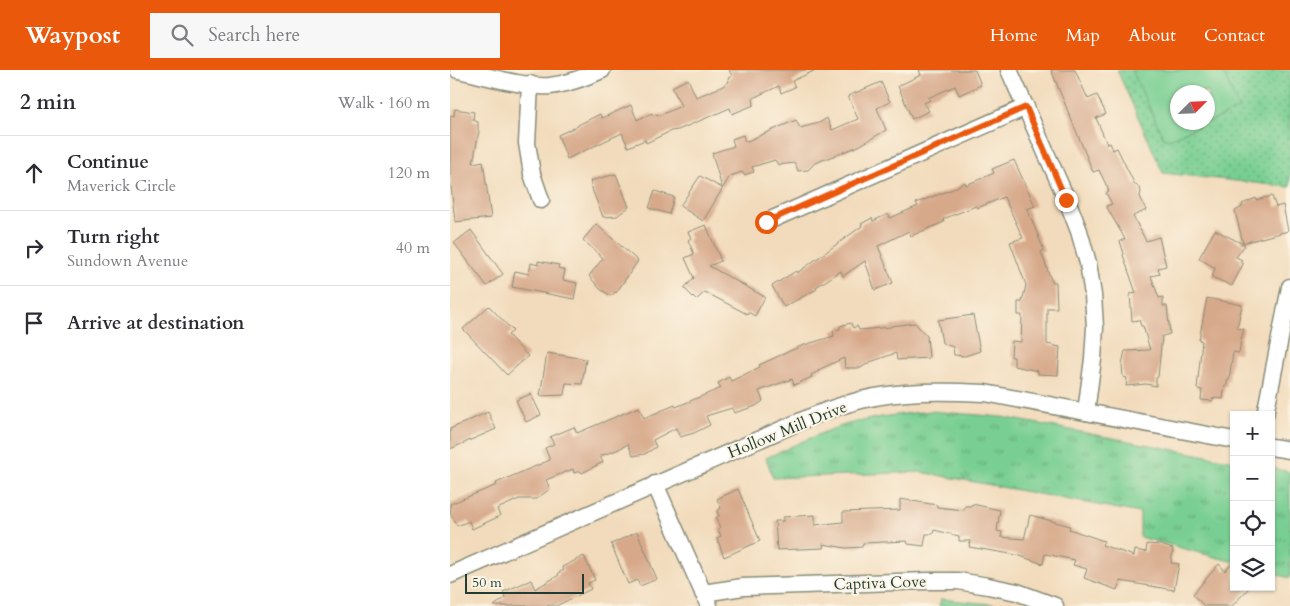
<!DOCTYPE html>
<meta charset="utf-8">
<style>
body{margin:0;font-family:Cardo,serif;background:#f7f7f7;color:#2b2b33}
.controls{position:absolute;right:15px;bottom:15px;display:grid;overflow:hidden;border-radius:0px;box-shadow:0 1px 4px #0004}
.controls button{width:45px;height:45px;display:grid;place-items:center;padding:0;border:0;border-bottom:1px solid #e1e1e2;background:#fff;color:#2b2b33;font:25px sans-serif}
.compass{position:absolute;left:720px;top:15px;width:45px;height:45px;border-radius:50%;background:#fff;box-shadow:0 1px 4px #0004;rotate:66deg}
.scale{position:absolute;left:15px;bottom:12px;width:119px;box-sizing:border-box;padding-left:5px;border:2px solid #1f3d34;border-top:0;font-size:14px;line-height:18px;white-space:nowrap;color:#1f3d34;-webkit-text-stroke:4px #fcf5e5;paint-order:stroke}
.stop{position:absolute;width:15px;height:15px;margin:-11px;border:4px solid #ea580c;border-radius:50%;background:#fff}
.stop.end{background:#ea580c;border-color:#fff;box-shadow:0 1px 5px #0008}
.list{margin:0;padding:0;list-style:none}
h2{display:flex;justify-content:space-between;align-items:center;height:65px;margin:0;padding:0 20px;font-size:21px}
h2 small{font-size:16px;font-weight:400;color:#7c7c81}
.list li{display:grid;grid-template-columns:32px 1fr auto;gap:15px;align-items:center;box-sizing:border-box;height:75px;padding:0 20px;border-top:1px solid #e1e1e2}
.list b{display:block;font-size:19px;white-space:nowrap}
.list p{margin:0;font-size:16px;white-space:nowrap;color:#7c7c81}
.list em{font-size:16px;font-style:normal;color:#7c7c81}
.icon{flex:none;width:28px;height:28px;fill:none;stroke:currentColor;stroke-width:2;stroke-linecap:round;stroke-linejoin:round}
.map{position:relative;flex:none;width:840px;height:536px;overflow:hidden}
header{display:flex;align-items:center;gap:30px;box-sizing:border-box;height:70px;padding:0 25px;background:#ea580c;color:#fff}
header strong{font-size:24px}
nav{display:flex;gap:28px;margin-inline-start:auto;font-size:18px}
.search{width:350px;height:45px;background:#f7f7f7;display:flex;align-items:center;gap:12px;box-sizing:border-box;padding:0 18px;border-radius:0px;color:#7c7c81;font-size:19px}
main{display:flex}
aside{flex:1;background:#fff}
.map>svg:first-child{display:block}
.grass{fill:url(#grass-tufts);stroke:#4c8664}
.park{fill:url(#park-dots);stroke:#4c8664;fill-rule:evenodd}
.garden{fill:#79cf93;stroke:#4c8664;fill-rule:evenodd}
.building{fill:#d7a98a}
.lines{fill:none;stroke-linecap:round;stroke-linejoin:round}
.minor-casing{stroke:#888c78;stroke-width:19}
.minor{stroke:#fff;stroke-width:16}
.route{stroke:#ea580c;stroke-width:6}
.labels{text-anchor:middle;stroke-width:4;stroke-linejoin:round;paint-order:stroke}
.street-label{font-size:16px;fill:#1f3d34;stroke:#fcf5e5}
</style>
<header>
<strong>Waypost</strong>
<div class="search"><svg class="icon" aria-label="search" viewBox="0 0 24 24"><circle cx="10" cy="10" r="6"/><path d="M15 15l6 6"/></svg>Search here</div>
<nav><a>Home</a><a>Map</a><a>About</a><a>Contact</a></nav>
</header>
<main>
<aside>
<h2>2 min<small>Walk · 160 m</small></h2>
<ul class="list">
<li><svg class="icon" aria-label="ahead" viewBox="0 0 24 24"><path d="M12 20V5M6 11l6-6 6 6"/></svg><div><b>Continue</b><p>Maverick Circle</p></div><em>120 m</em></li>
<li><svg class="icon" aria-label="right" viewBox="0 0 24 24"><path d="M7 20v-9h11M14 6l5 5-5 5"/></svg><div><b>Turn right</b><p>Sundown Avenue</p></div><em>40 m</em></li>
<li><svg class="icon" aria-label="arrive" viewBox="0 0 24 24"><path d="M6 21V4h12l-3 4 3 4H6"/></svg><div><b>Arrive at destination</b></div></li>
</ul>
</aside>
<div class="map">
<svg width="840" height="536" viewBox="0 0 840 536">
<defs>
<pattern id="grass-tufts" width="24" height="20" patternUnits="userSpaceOnUse" patternTransform="scale(1.25)"><rect width="24" height="20" fill="#79cf93"/><path d="M3 7l-1-3M5 7V3M7 7l1-3M15 17l-1-3M17 17v-4M19 17l1-3" fill="none" stroke="#63a979"/></pattern>
<pattern id="park-dots" width="8" height="8" patternUnits="userSpaceOnUse" patternTransform="scale(1.25)"><rect width="8" height="8" fill="#79cf93"/><path d="M2 2h.1M6 6h.1" fill="none" stroke="#63a979" stroke-width="1.8" stroke-linecap="round"/></pattern>
</defs>
<rect width="100%" height="100%" fill="#fcf5e5"/>
<filter id="ink" filterUnits="userSpaceOnUse"><feTurbulence type="fractalNoise" baseFrequency=".02" numOctaves="2"/><feDisplacementMap in="SourceGraphic" scale="10" xChannelSelector="R" yChannelSelector="G"/><feConvolveMatrix kernelMatrix="1 2 1 2 8 2 1 2 1" color-interpolation-filters="sRGB"/></filter>
<filter id="wash" filterUnits="userSpaceOnUse"><feTurbulence type="fractalNoise" baseFrequency=".0096" numOctaves="4" result="noise"/><feDisplacementMap in="SourceGraphic" scale="20" xChannelSelector="R" yChannelSelector="G"/><feGaussianBlur stdDeviation="1.12" result="paint"/><feColorMatrix in="noise" values="0 0 0 0 0 0 0 0 0 0 0 0 0 0 0 0 0 1.4 0 .05"/><feComposite in="paint" operator="in"/></filter>
<g filter="url(#wash)">
<rect width="100%" height="100%" fill="#f2dbbc"/>
<g class="grass">
<path d="M481,341l71,6 232,44v101l-94,-25v-24l-219,-41 -148,6 -7,-20c27,-12 54,-26 82,-34 27,-7 55,-10 83,-13z"/>
<polygon points="821,398 840,402 840,508 821,503"/>
<polygon points="491,529 542,534 548,536 489,536"/>
</g>
<path class="park" d="M667,0h173v117l-127,-14zM728,22h30v30h-30z"/>
<path class="garden" d="M682,0h90l17,39 -70,30 -6,-2zM728,22h30v30h-30z"/>
<g id="blocks">
<g class="building">
<polygon points="279,0 366,0 342,11 345,17 331,23 329,16 303,28 304,35 282,44 280,38 228,60 221,61 196,73 195,70 178,77 172,63 117,89 108,65 128,56 128,55 150,44 152,48 181,35 187,50 202,43 203,46 208,44 208,46 231,36 222,17 238,9 246,27 271,17 279,12 278,8 282,6"/>
<polygon points="469,0 525,0 531,15 509,25 505,16 478,28 480,30 474,33 479,41 462,49 448,16 471,5"/>
<polygon points="601,0 625,0 638,29 647,25 656,44 646,48 657,74 660,73 663,80 667,78 685,115 688,116 691,121 690,126 696,140 683,146 696,171 709,167 716,196 708,198 710,204 701,206 709,228 713,227 713,236 717,236 720,264 712,266 708,307 706,308 706,316 696,314 676,316 677,308 673,307 672,294 675,281 700,280 693,256 691,256 689,250 682,251 680,224 686,223 673,185 674,184 670,171 675,169 656,136 662,134 656,123 659,121 649,100 643,102"/>
<polygon points="431,12 440,32 427,38 436,60 409,76 365,93 358,100 348,101 345,93 328,95 325,90 302,97 304,102 294,105 292,102 280,106 253,151 230,136 250,106 272,118 262,83 284,76 282,69 293,65 295,72 346,50 350,58 369,53 377,48 382,60 408,49 398,26"/>
<polygon points="5,39 24,42 23,50 28,52 28,60 29,61 23,93 33,91 41,148 5,152 0,107 0,45 4,46"/>
<polygon points="564,90 585,136 577,139 594,180 591,182 602,212 606,212 607,238 597,238 597,274 610,277 608,305 588,304 588,301 564,296 564,287 561,287 562,271 571,272 572,245 568,245 568,232 572,232 576,215 560,172 573,168 554,127 527,138 526,136 493,149 494,152 461,166 459,161 428,176 443,213 425,220 415,191 393,206 391,201 366,217 367,219 334,237 322,216 346,201 347,203 412,156 411,154 422,148 423,151 438,144 440,148 468,136 466,133 503,119 515,112 516,115 544,103 542,99"/>
<polygon points="166,104 179,137 167,146 153,147 143,122 140,111"/>
<polygon points="205,121 224,127 219,144 199,138"/>
<polygon points="822,126 826,137 833,135 838,161 793,173 785,141 792,137 792,134 806,128 806,130"/>
<polygon points="146,154 188,191 166,223 165,222 161,226 150,219 139,206 153,188 133,170"/>
<polygon points="256,155 271,191 259,196 315,227 305,246 298,242 297,244 255,222 246,230 234,218 244,208 235,188 244,184 238,170 241,168 238,162"/>
<polygon points="21,160 53,204 37,216 4,173"/>
<polygon points="765,160 795,175 786,187 792,190 790,192 793,194 782,216 762,207 765,198 749,188"/>
<polygon points="88,191 109,195 108,198 115,200 113,210 127,213 124,229 62,217 65,201 79,204 81,193 88,195"/>
<polygon points="757,228 792,235 787,258 794,259 791,269 789,283 783,282 779,310 777,310 777,316 775,316 773,329 763,328 762,331 751,330 752,320 747,319 752,271 749,270"/>
<polygon points="39,236 63,261 58,265 78,286 57,305 13,259"/>
<polygon points="523,245 530,281 515,286 504,285 503,277 492,273 488,250"/>
<polygon points="401,253 403,258 407,256 409,260 441,257 441,256 465,253 477,266 479,288 447,290 446,283 420,292 411,298 395,298 394,288 368,300 369,301 361,305 362,307 344,315 342,309 309,321 313,331 306,336 284,343 282,338 256,346 260,355 244,363 230,367 226,358 203,370 206,377 195,384 183,386 178,374 167,380 150,386 153,392 132,403 130,401 124,403 123,399 96,410 100,419 86,429 69,429 47,439 50,446 22,459 19,451 7,456 0,443 0,434 47,415 46,413 100,390 95,378 104,374 100,367 124,357 127,363 189,337 194,348 225,335 226,337 271,318 268,313 279,307 281,311 310,297 309,295 351,276 384,266 383,261 390,259 390,256"/>
<polygon points="97,283 136,289 132,314 116,313 114,325 90,326"/>
<polygon points="81,324 91,345 76,352 66,330"/>
<polygon points="38,342 46,359 0,379 0,359"/>
<polygon points="288,419 310,471 274,487 267,468 271,466 268,459 270,458 266,448 269,446 267,441 271,438 267,429"/>
<polygon points="450,429 487,435 487,437 514,440 515,436 521,436 522,434 550,440 547,461 552,462 551,467 574,469 580,445 620,456 619,459 654,471 652,475 684,486 685,480 696,482 697,474 711,475 723,479 721,493 729,494 724,520 670,511 667,520 634,508 637,499 623,495 625,490 595,484 593,494 567,485 519,477 520,471 509,471 509,466 484,460 483,464 476,464 474,476 458,474 457,471 413,473 412,477 396,478 373,474 374,478 327,480 325,451 333,451 333,447 365,445 365,455 393,452 393,442 450,440"/>
<polygon points="187,462 207,509 190,516 187,510 178,514 161,474"/>
<polygon points="134,486 145,510 138,513 141,519 106,536 44,536 55,528 53,522 81,510 85,519 109,505 108,503 114,500 112,497"/>
<polygon points="784,492 784,517 800,517 782,536 754,536 743,524 769,494 775,501"/>
</g>
</g>
</g>
<g filter="url(#ink)">
<use href="#blocks" fill-opacity="0" stroke="#888c78" stroke-width="1"/>
<g class="lines">
<defs>
<g id="minor">
<path d="M8,0c25,5 68,18 92,16 18,-2 36,-9 52,-16"/>
<polyline points="559,0 617,130 629,161 638,193 643,225 645,257 643,289 636,342"/>
<polyline points="80,14 77,73 82,104 91,130"/>
<polyline points="316,152 576,37"/>
<polyline points="815,345 840,217"/>
<polyline points="821,377 840,380"/>
<polyline points="205,414 259,536"/>
<path d="M0,505l342,-150c22,-10 45,-19 69,-25 41,-10 82,-9 124,-7l249,47"/>
<polyline points="253,523 293,517 478,511 508,511 538,516 567,522 605,536"/>
</g>
</defs>
<use href="#minor" class="minor-casing"/>
<use href="#minor" class="minor"/>
</g>
</g>
<g class="lines" filter="url(#ink)">
<polyline class="route" points="316,152 576,37 616,130"/>
</g>
<g class="labels">
<g class="street-label">
<text transform="translate(337 359) rotate(-22)" y="6">Hollow Mill Drive</text>
<text transform="translate(430 512) rotate(-2)" y="6">Captiva Cove</text>
</g>
</g>
</svg>
<div class="controls">
<button>+</button>
<button>−</button>
<button><svg class="icon" aria-label="locate" viewBox="0 0 24 24"><circle cx="12" cy="12" r="6"/><path d="M12 2v4M12 18v4M2 12h4M18 12h4"/></svg></button>
<button><svg class="icon" aria-label="layers" viewBox="0 0 24 24"><path d="M12 4l9 5-9 5-9-5zM3 14l9 5 9-5"/></svg></button>
</div>
<svg class="compass" viewBox="-18 -18 36 36"><path d="M0-13l5 13h-10z" fill="#e53935"/><path d="M0 13l5-13h-10z" fill="#7c7c81"/></svg>
<div class="scale">50 m</div>
<div class="stop" style="left:316px;top:152px"></div>
<div class="stop end" style="left:616px;top:130px"></div>
</div>
</main>
